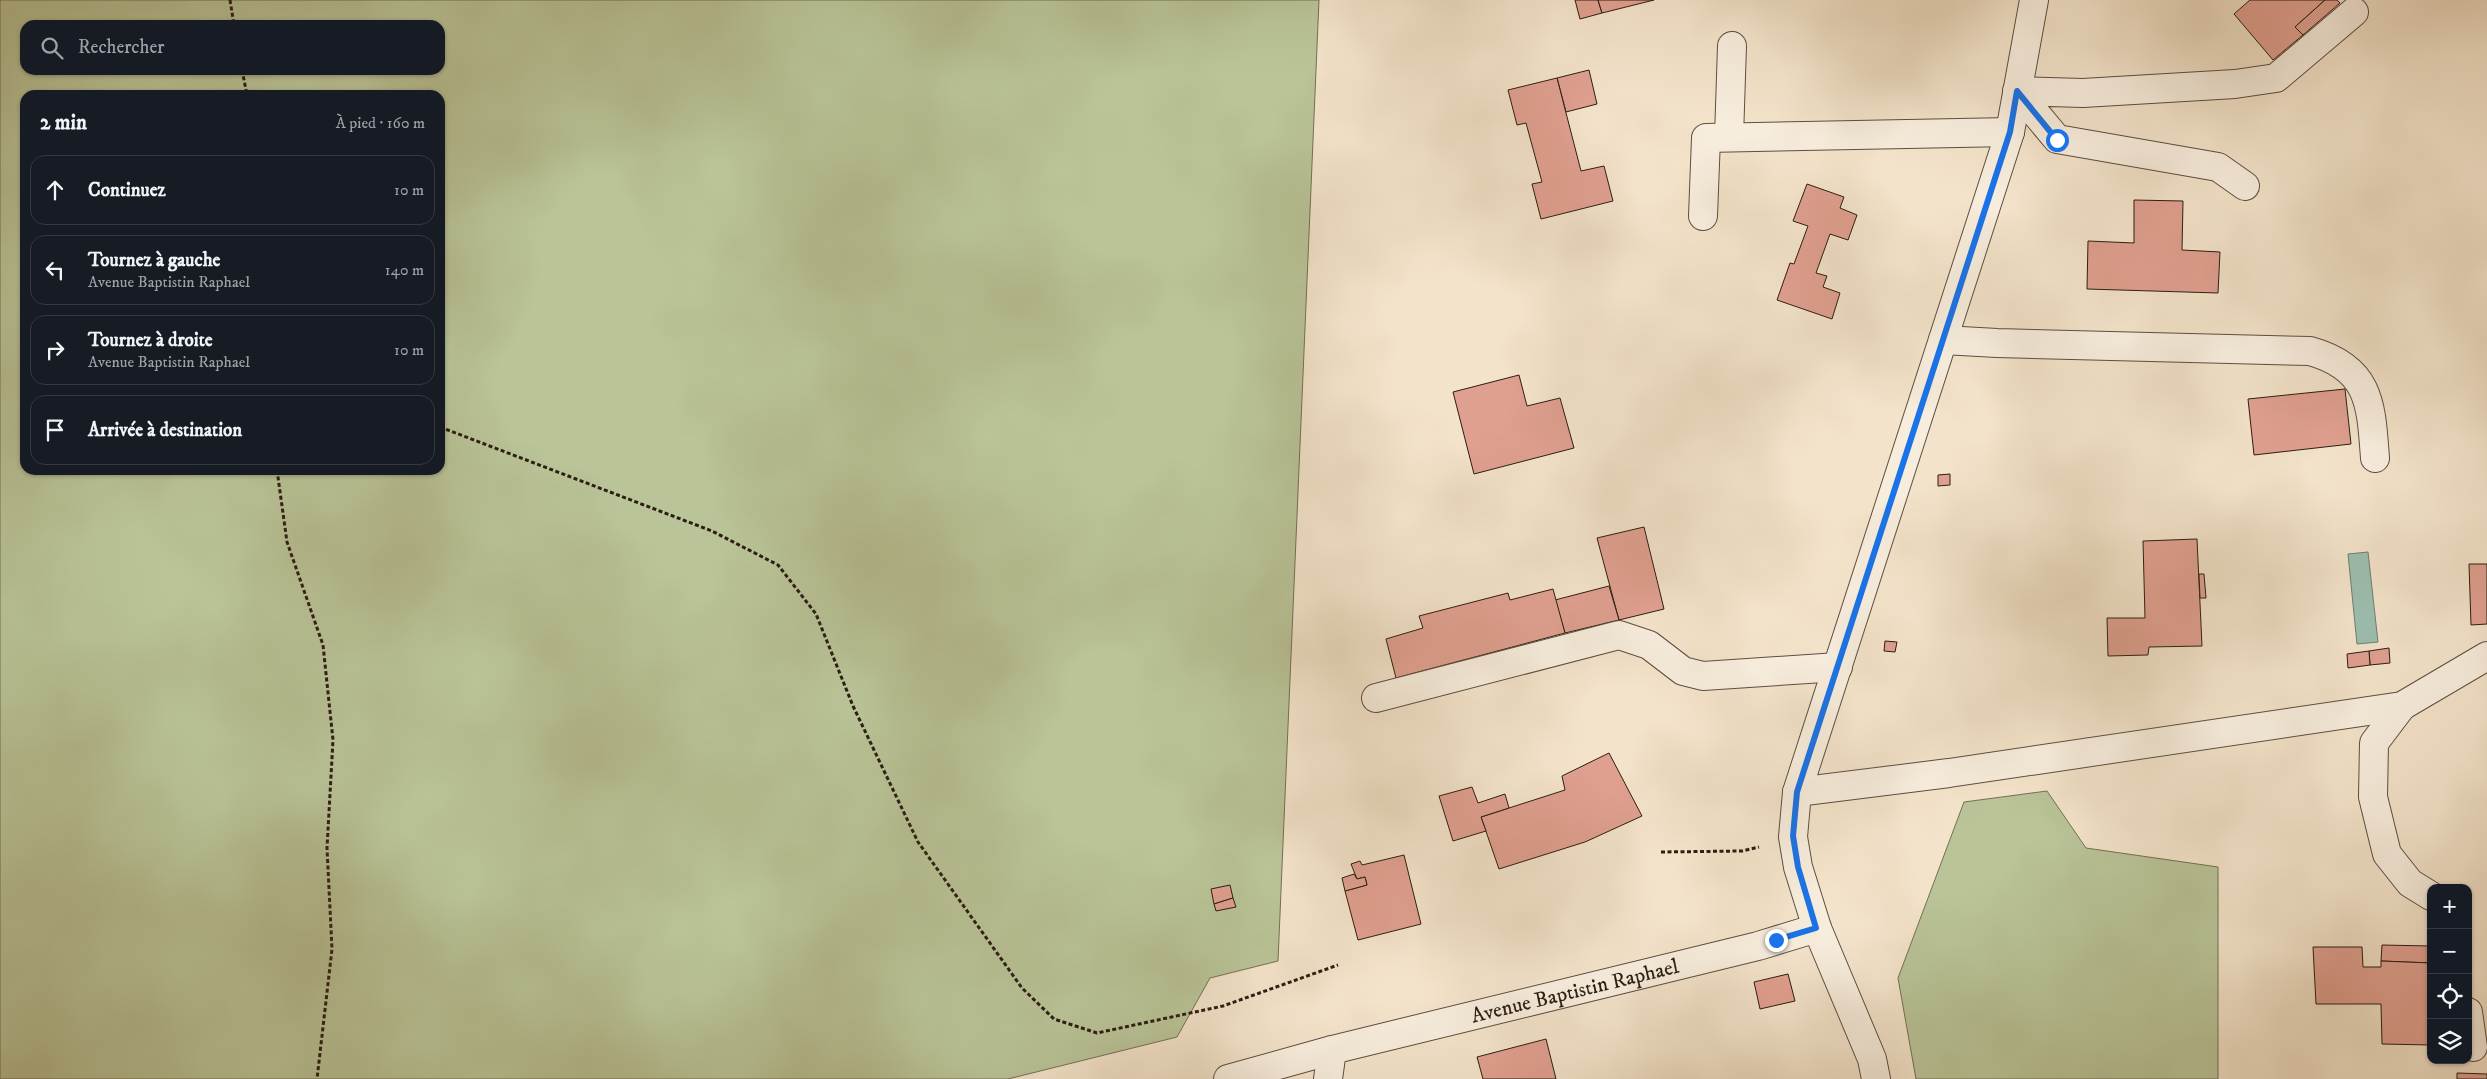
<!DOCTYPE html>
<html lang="fr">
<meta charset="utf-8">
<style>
body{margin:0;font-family:"IM FELL DW Pica",serif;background:#20242c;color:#f1f3f6}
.controls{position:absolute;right:15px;bottom:15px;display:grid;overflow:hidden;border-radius:10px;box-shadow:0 1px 4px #0004}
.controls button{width:45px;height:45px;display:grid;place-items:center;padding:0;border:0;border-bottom:1px solid #363941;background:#171b24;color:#f1f3f6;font:25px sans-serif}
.stop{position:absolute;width:15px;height:15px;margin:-11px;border:4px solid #1a73e8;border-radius:50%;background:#fff}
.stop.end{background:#1a73e8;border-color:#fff;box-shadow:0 1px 5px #0008}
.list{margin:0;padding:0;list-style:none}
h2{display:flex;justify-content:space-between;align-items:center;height:65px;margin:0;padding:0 20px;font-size:21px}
h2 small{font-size:16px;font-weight:400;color:#9ea1a6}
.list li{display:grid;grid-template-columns:32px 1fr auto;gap:15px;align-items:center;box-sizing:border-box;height:70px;margin:0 10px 10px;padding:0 10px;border:1px solid #363941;border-radius:15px}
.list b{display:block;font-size:19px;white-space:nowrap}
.list p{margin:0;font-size:16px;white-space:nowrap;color:#9ea1a6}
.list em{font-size:16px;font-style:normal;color:#9ea1a6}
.icon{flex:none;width:28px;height:28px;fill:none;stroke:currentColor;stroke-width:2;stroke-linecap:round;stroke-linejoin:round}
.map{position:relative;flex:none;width:2487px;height:1079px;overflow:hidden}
.search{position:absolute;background:#171b24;box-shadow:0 1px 4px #0004;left:20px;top:20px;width:425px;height:55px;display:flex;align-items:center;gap:12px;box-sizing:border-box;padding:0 18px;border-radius:15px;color:#9ea1a6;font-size:19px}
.panel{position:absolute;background:#171b24;box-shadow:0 1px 4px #0004;left:20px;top:90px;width:425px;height:385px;border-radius:15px}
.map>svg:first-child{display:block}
.green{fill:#b9c498;stroke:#727055;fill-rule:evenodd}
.water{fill:#9dbfb0;stroke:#6f7e71}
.building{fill:#e0a090;stroke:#2b1d12}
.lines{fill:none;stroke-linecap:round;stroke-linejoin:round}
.minor-casing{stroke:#5d4e40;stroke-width:30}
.path{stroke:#2b1d12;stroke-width:3;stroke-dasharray:4 2.5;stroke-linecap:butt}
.minor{stroke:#f7eddd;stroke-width:28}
.route{stroke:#1a73e8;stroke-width:6}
.labels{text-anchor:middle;stroke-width:5;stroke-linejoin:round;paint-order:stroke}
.street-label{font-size:21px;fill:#2b1d12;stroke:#f7eddd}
</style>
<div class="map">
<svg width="2487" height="1079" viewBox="0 0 2487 1079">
<rect width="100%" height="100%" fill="#f3e3ca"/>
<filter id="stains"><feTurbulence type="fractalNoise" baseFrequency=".004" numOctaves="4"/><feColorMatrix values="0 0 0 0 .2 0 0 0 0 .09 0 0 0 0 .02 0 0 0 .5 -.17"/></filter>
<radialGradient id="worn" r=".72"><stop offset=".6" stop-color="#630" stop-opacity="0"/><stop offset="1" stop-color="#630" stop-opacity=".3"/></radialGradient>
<g class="green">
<path d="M0,0h1319l-41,961 -68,17 -33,59 -169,42h-1008zM25,25h415v45h-415zM25,95h415v375h-415z"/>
<polygon points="2047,791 2086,848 2218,867 2218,1079 1916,1079 1898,978 1964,802"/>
</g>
<polygon class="water" points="2368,552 2378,642 2357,644 2348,554"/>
<g class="building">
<polygon points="1575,0 1598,0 1602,13 1580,19"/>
<polygon points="1598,0 1654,0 1602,13"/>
<polygon points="2250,0 2325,0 2295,27 2303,35 2273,60 2234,14"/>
<polygon points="2325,0 2337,0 2340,3 2303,35 2295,27"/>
<polygon points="1589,70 1597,104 1566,112 1557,78"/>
<polygon points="1557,78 1581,171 1604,166 1613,201 1541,219 1532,184 1542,182 1526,123 1517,125 1508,90"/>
<polygon points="1807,184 1844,197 1840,208 1857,215 1848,240 1830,234 1816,273 1827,276 1823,287 1840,293 1832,319 1777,300 1790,263 1794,264 1808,226 1793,221"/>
<polygon points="2134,200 2183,201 2182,250 2220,252 2218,293 2087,289 2088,241 2134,243"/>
<polygon points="1519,375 1527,406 1560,398 1574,448 1474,474 1453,392"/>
<polygon points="2345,389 2351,444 2254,455 2248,399"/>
<polygon points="1950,474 1950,485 1938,486 1938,475"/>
<polygon points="1644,527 1664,609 1619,620 1597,538"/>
<polygon points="2197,539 2202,646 2149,647 2148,655 2108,656 2107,618 2145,618 2143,541"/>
<polygon points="2469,564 2487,564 2487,624 2471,625"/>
<polygon points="2199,574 2204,574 2206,598 2200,598"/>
<polygon points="1609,586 1619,620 1565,633 1555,600"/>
<polygon points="1553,589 1565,633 1396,678 1386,639 1423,628 1419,616 1508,593 1510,600"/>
<polygon points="1885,641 1897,642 1895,652 1884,651"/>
<polygon points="2389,648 2390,663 2370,665 2369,651"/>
<polygon points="2369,651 2370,665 2348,668 2347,654"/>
<polygon points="1609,753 1642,816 1585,842 1499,869 1481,817 1565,790 1562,776"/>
<polygon points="1472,787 1478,803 1505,794 1509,808 1481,817 1486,831 1453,841 1439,796"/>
<polygon points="1404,855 1421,924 1358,940 1345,891 1367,885 1365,877 1357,879 1351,864 1360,861 1362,865"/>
<polygon points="1354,874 1357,879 1365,877 1367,885 1345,891 1342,878"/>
<polygon points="1230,885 1233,898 1214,904 1211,889"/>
<polygon points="1233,898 1236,907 1216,911 1214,904"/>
<polygon points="2382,945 2431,946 2431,963 2381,961"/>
<polygon points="2313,947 2362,947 2363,967 2381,967 2381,961 2431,963 2431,1045 2382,1044 2381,1004 2316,1004"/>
<polygon points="1788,974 1795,1001 1760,1009 1754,982"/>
<polygon points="1546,1039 1556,1079 1483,1079 1477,1057"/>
<polygon points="2457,1073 2487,1074 2487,1079 2457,1079"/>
</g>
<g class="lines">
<defs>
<g id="minor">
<polyline points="1729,137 1732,46"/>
<polyline points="2245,186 2218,167 2057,139 2017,91 2083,93 2235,84 2276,78 2354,12"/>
<polyline points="1703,216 1706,138 2010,132"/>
<path d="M1943,340l54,3 313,8c61,17 61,54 65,107"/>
<polyline points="1376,698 1619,635 1649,645 1683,671 1703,676 1838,667"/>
<polyline points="2402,706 2374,743 2373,797 2387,854 2410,883 2431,896"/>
<polyline points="1797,792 1949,773 2402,706 2487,656"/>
<polyline points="2468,1012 2473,1047"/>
<path id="s1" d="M1228,1079l104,-29 426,-104 59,-18"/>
<polyline points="1328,1079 1332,1050"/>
<polyline points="1876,1079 1872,1059 1817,928 1798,867 1793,837 1797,792 2010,132 2034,0"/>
</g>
</defs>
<use href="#minor" class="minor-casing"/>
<g class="path">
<polyline points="230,0 234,25"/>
<polyline points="242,70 247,95"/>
<polyline points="440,427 712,531 778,565 816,614 853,706 918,842 1022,988 1054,1019 1097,1033 1223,1006 1338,965"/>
<polyline points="277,470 287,542 323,645 333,740 327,848 332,949 317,1079"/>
<polyline points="1661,852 1742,851 1759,847"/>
</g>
<use href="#minor" class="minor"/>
</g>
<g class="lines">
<polyline class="route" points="1776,940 1816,928 1798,867 1793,836 1797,792 2010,132 2017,91 2057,140"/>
</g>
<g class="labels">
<g class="street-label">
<text dy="7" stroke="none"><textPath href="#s1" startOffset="358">Avenue Baptistin Raphael</textPath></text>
</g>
</g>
<rect width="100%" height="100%" filter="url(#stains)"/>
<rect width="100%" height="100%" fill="url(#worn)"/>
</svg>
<div class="controls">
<button>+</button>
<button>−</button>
<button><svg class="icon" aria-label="locate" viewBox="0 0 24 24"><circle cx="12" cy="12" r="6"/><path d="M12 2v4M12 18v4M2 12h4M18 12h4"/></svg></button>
<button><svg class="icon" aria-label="layers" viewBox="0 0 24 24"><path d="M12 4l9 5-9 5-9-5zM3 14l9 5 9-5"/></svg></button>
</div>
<div class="stop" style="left:2057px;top:140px"></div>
<div class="stop end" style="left:1776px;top:940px"></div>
<div class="search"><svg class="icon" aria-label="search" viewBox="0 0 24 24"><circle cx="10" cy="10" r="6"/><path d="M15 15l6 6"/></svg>Rechercher</div>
<section class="panel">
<h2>2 min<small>À pied · 160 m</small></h2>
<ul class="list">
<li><svg class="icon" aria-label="ahead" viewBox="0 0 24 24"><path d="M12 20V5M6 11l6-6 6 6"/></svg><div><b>Continuez</b></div><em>10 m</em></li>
<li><svg class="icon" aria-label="left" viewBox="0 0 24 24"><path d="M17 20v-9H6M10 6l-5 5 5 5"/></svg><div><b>Tournez à gauche</b><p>Avenue Baptistin Raphael</p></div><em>140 m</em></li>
<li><svg class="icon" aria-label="right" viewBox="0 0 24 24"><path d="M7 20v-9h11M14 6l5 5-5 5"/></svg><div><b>Tournez à droite</b><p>Avenue Baptistin Raphael</p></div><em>10 m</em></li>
<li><svg class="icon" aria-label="arrive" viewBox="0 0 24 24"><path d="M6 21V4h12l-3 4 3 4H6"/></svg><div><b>Arrivée à destination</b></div></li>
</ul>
</section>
</div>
